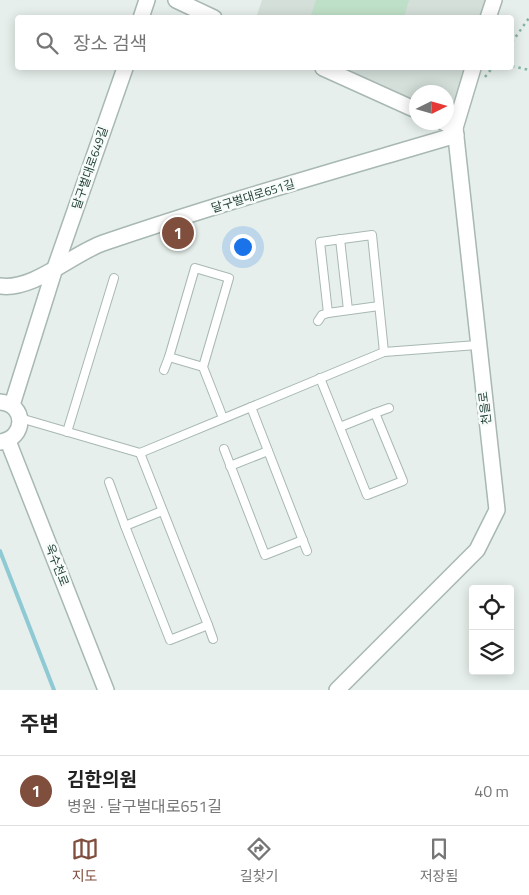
<!DOCTYPE html>
<html lang="ko">
<meta charset="utf-8">
<style>
body{margin:0;font-family:"Titillium Web","Noto Sans KR",sans-serif;background:#f6f6f6;color:#222}
.controls{position:absolute;right:15px;bottom:15px;display:grid;overflow:hidden;border-radius:5px;box-shadow:0 2px 12px #0003}
.controls button{width:45px;height:45px;display:grid;place-items:center;padding:0;border:0;border-bottom:1px solid #e0e0e0;background:#fff;color:#222;font:25px sans-serif}
.compass{position:absolute;left:409px;top:85px;width:45px;height:45px;border-radius:50%;background:#fff;box-shadow:0 2px 12px #0003;rotate:85deg}
.you{position:absolute;left:242px;top:246px;width:18px;height:18px;margin:-12px;border:4px solid #fff;border-radius:50%;background:#1a73e8;box-shadow:0 0 0 8px #1a73e833}
.badge{display:grid;place-items:center;width:32px;height:32px;border-radius:50%;background:#804e3d;color:#fff;font-size:16px;font-weight:700}
.pin{position:absolute;translate:-50% -50%;border:2px solid #fff;box-shadow:0 1px 5px #0006}
.list{margin:0;padding:0;list-style:none}
h2{display:flex;justify-content:space-between;align-items:center;height:65px;margin:0;padding:0 20px;font-size:21px}
h2 small{font-size:16px;font-weight:400;color:#767676}
.list li{display:grid;grid-template-columns:32px 1fr auto;gap:15px;align-items:center;box-sizing:border-box;height:70px;padding:0 20px;border-top:1px solid #e0e0e0}
.list b{display:block;font-size:19px;white-space:nowrap}
.list p{margin:0;font-size:16px;white-space:nowrap;color:#767676}
.list em{font-size:16px;font-style:normal;color:#767676}
.icon{flex:none;width:28px;height:28px;fill:none;stroke:currentColor;stroke-width:2;stroke-linecap:round;stroke-linejoin:round}
.map{position:relative;flex:none;width:529px;height:690px;overflow:hidden}
.search{position:absolute;background:#fff;box-shadow:0 2px 12px #0003;left:15px;right:15px;top:15px;height:55px;display:flex;align-items:center;gap:12px;box-sizing:border-box;padding:0 18px;border-radius:5px;color:#767676;font-size:19px}
.sheet{height:135px;background:#fff}
nav{display:flex;justify-content:space-around;align-items:center;box-sizing:border-box;height:70px;border-top:1px solid #e0e0e0;background:#fff;font-size:14px;color:#767676}
nav a{display:grid;justify-items:center;gap:2px}
nav .on{color:#804e3d}
.map>svg:first-child{display:block}
.built{fill:#d4dfda}
.green{fill:#bfe0c8}
.lines{fill:none;stroke-linecap:round;stroke-linejoin:round}
.stream{stroke:#8ec9d4;stroke-width:4}
.service-casing{stroke:#a8b8b2;stroke-width:10}
.minor-casing{stroke:#a8b8b2;stroke-width:18}
.tertiary-casing{stroke:#a8b8b2;stroke-width:18}
.path{stroke:#86b3a5;stroke-width:2.5;stroke-dasharray:2.5 4;stroke-linecap:butt}
.service{stroke:#fff;stroke-width:8}
.minor{stroke:#fff;stroke-width:15}
.tertiary{stroke:#fff;stroke-width:15}
.labels{text-anchor:middle;stroke-width:5;stroke-linejoin:round;paint-order:stroke}
.street-label{font-size:12px;fill:#24423a;stroke:#f7fbf9}
</style>
<div class="map">
<svg width="529" height="690" viewBox="0 0 529 690">
<rect width="100%" height="100%" fill="#e6efeb"/>
<g class="built">
<polygon points="262,0 496,0 490,17 256,18"/>
<polygon points="323,68 474,68 455,128 446,122 446,92 416,92 416,110"/>
</g>
<polygon class="green" points="316,0 409,0 404,17 320,18 311,15"/>
<g class="lines">
<polyline class="stream" points="0,551 54,690"/>
<defs>
<g id="service">
<polyline points="340,239 348,310"/>
<polyline points="328,313 320,242 372,235 384,352"/>
<polyline points="318,321 322,315 328,313 379,306"/>
<polyline points="203,367 169,357 195,268 229,278 203,367 223,418"/>
<polyline points="164,370 169,357"/>
<polyline points="320,378 367,495 403,481 375,413 340,427"/>
<polyline points="251,407 307,551"/>
<polyline points="375,413 389,408"/>
<polyline points="20,418 140,453 384,352 477,345"/>
<polyline points="67,432 114,278"/>
<polyline points="224,449 265,555 303,540"/>
<polyline points="140,453 208,625 170,640 125,526 162,511"/>
<polyline points="230,466 268,451"/>
<polyline points="109,482 125,526"/>
<polyline points="208,625 213,639"/>
</g>
<g id="minor">
<polyline points="176,0 214,18"/>
<polyline points="141,18 147,0"/>
<polyline points="323,68 416,110"/>
<polyline points="443,122 455,128"/>
<path d="M0,286c33,5 72,-32 103,-43 117,-40 235,-73 353,-108"/>
<path d="M0,402c27,2 26,37 0,40"/>
<polyline points="12,405 55,268 125,68"/>
<polyline points="8,441 106,690"/>
</g>
<g id="tertiary">
<polyline points="488,18 494,0"/>
<polyline points="337,690 477,550 497,510 455,128 473,68"/>
</g>
</defs>
<use href="#service" class="service-casing"/>
<use href="#minor" class="minor-casing"/>
<use href="#tertiary" class="tertiary-casing"/>
<g class="path">
<polyline points="512,42 529,18"/>
<polyline points="512,66 529,70"/>
<polyline points="485,77 492,68"/>
</g>
<use href="#service" class="service"/>
<use href="#minor" class="minor"/>
<use href="#tertiary" class="tertiary"/>
</g>
<g class="labels">
<g class="street-label">
<text transform="translate(90 168) rotate(-71)" y="4">달구벌대로649길</text>
<text transform="translate(253 196) rotate(-17)" y="4">달구벌대로651길</text>
<text transform="translate(485 408) rotate(-97)" y="4">천을로</text>
<text transform="translate(57 565) rotate(69)" y="4">욱수천로</text>
</g>
</g>
</svg>
<div class="controls">
<button><svg class="icon" aria-label="locate" viewBox="0 0 24 24"><circle cx="12" cy="12" r="6"/><path d="M12 2v4M12 18v4M2 12h4M18 12h4"/></svg></button>
<button><svg class="icon" aria-label="layers" viewBox="0 0 24 24"><path d="M12 4l9 5-9 5-9-5zM3 14l9 5 9-5"/></svg></button>
</div>
<svg class="compass" viewBox="-18 -18 36 36"><path d="M0-13l5 13h-10z" fill="#e53935"/><path d="M0 13l5-13h-10z" fill="#767676"/></svg>
<div class="you"></div>
<div class="pin badge" style="left:178px;top:233px">1</div>
<div class="search"><svg class="icon" aria-label="search" viewBox="0 0 24 24"><circle cx="10" cy="10" r="6"/><path d="M15 15l6 6"/></svg>장소 검색</div>
</div>
<section class="sheet">
<h2>주변<small></small></h2>
<ul class="list">
<li><span class="badge">1</span><div><b>김한의원</b><p>병원 · 달구벌대로651길</p></div><em>40 m</em></li>
</ul>
</section>
<nav>
<a class="on"><svg class="icon" aria-label="map" viewBox="0 0 24 24"><path d="M3 6l6-2 6 2 6-2v14l-6 2-6-2-6 2zM9 4v14M15 6v14"/></svg>지도</a>
<a><svg class="icon" aria-label="directions" viewBox="0 0 24 24"><path d="M12 3l9 9-9 9-9-9zM9 14v-3h6M13 9l2 2-2 2"/></svg>길찾기</a>
<a><svg class="icon" aria-label="saved" viewBox="0 0 24 24"><path d="M7 4h10v16l-5-4-5 4z"/></svg>저장됨</a>
</nav>
